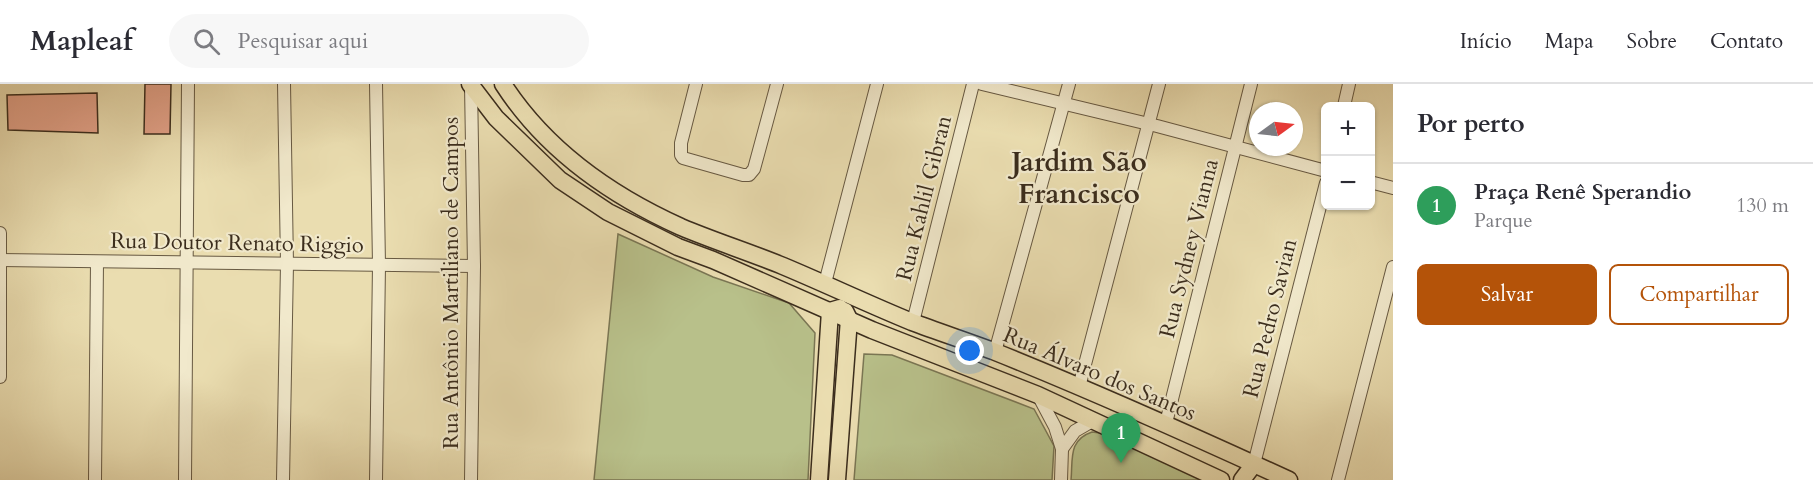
<!DOCTYPE html>
<html lang="pt">
<meta charset="utf-8">
<style>
body{margin:0;font-family:Cardo,serif;background:#f7f7f7;color:#2b2b33}
.controls{position:absolute;right:18px;top:18px;display:grid;overflow:hidden;border-radius:9px;box-shadow:0 2px 4px #0004}
.controls button{width:54px;height:54px;display:grid;place-items:center;padding:0;border:0;border-bottom:2px solid #e1e1e2;background:#fff;color:#2b2b33;font:30px sans-serif}
.compass{position:absolute;left:1249px;top:18px;width:54px;height:54px;border-radius:50%;background:#fff;box-shadow:0 2px 4px #0004;rotate:75deg}
.you{position:absolute;left:970px;top:267px;width:21px;height:21px;margin:-15px;border:4px solid #fff;border-radius:50%;background:#1a73e8;box-shadow:0 0 0 9px #1a73e833}
.badge{display:grid;place-items:center;width:39px;height:39px;border-radius:50%;background:#b45309;color:#fff;font-size:20px;font-weight:700}
.pin{position:absolute;translate:-50% -50px;filter:drop-shadow(0 2px 3px #0008)}
.pin::after{content:'';position:absolute;top:32px;width:21px;height:18px;background:inherit;clip-path:polygon(0 0,100% 0,50% 100%)}
.list{margin:0;padding:0;list-style:none}
h2{display:flex;justify-content:space-between;align-items:center;height:78px;margin:0;padding:0 24px;font-size:26px}
h2 small{font-size:20px;font-weight:400;color:#7c7c81}
.list li{display:grid;grid-template-columns:39px 1fr auto;gap:18px;align-items:center;box-sizing:border-box;height:84px;padding:0 24px;border-top:2px solid #e1e1e2}
.list b{display:block;font-size:22px;white-space:nowrap}
.list p{margin:0;font-size:20px;white-space:nowrap;color:#7c7c81}
.list em{font-size:20px;font-style:normal;color:#7c7c81}
.actions{display:flex;gap:12px;padding:18px 24px}
.actions a{flex:1;padding:14px 0;border:2px solid #b45309;border-radius:9px;text-align:center;font-size:21px;color:#b45309}
.actions .main{background:#b45309;color:#fff}
.icon{flex:none;width:33px;height:33px;fill:none;stroke:currentColor;stroke-width:2;stroke-linecap:round;stroke-linejoin:round}
.map{position:relative;flex:none;width:1393px;height:396px;overflow:hidden}
header{display:flex;align-items:center;gap:36px;box-sizing:border-box;height:84px;padding:0 30px;background:#fff;border-bottom:2px solid #e1e1e2}
header strong{font-size:28px}
nav{display:flex;gap:33px;margin-inline-start:auto;font-size:21px}
.search{width:420px;height:54px;background:#f7f7f7;display:flex;align-items:center;gap:15px;box-sizing:border-box;padding:0 21px;border-radius:33px;color:#7c7c81;font-size:22px}
main{display:flex}
aside{flex:1;background:#fff}
.map>svg:first-child{display:block}
.green{fill:#b8c08a;stroke:#7a7654;stroke-width:1.5}
.building{fill:#e2a188;stroke:#3b2d1d;stroke-width:1.5}
.lines{fill:none;stroke-linecap:round;stroke-linejoin:round}
.minor-casing{stroke:#675942;stroke-width:14}
.major-casing{stroke:#3b2d1d;stroke-width:19}
.minor{stroke:#f1e9cc;stroke-width:12}
.major{stroke:#eaddb0;stroke-width:16}
.labels{text-anchor:middle;stroke-width:4.5;stroke-linejoin:round;paint-order:stroke}
.street-label{font-size:22px;fill:#3b2d1d;stroke:#f1e9cc}
.district-label{font-size:28px;font-weight:bold;fill:#3b2d1d;stroke:#f1e9cc}
</style>
<header>
<strong>Mapleaf</strong>
<div class="search"><svg class="icon" aria-label="search" viewBox="0 0 24 24"><circle cx="10" cy="10" r="6"/><path d="M15 15l6 6"/></svg>Pesquisar aqui</div>
<nav><a>Início</a><a>Mapa</a><a>Sobre</a><a>Contato</a></nav>
</header>
<main>
<div class="map">
<svg width="1393" height="396" viewBox="0 0 1393 396">
<rect width="100%" height="100%" fill="#eaddb0"/>
<filter id="stains"><feTurbulence type="fractalNoise" baseFrequency=".00333" numOctaves="4"/><feColorMatrix values="0 0 0 0 .2 0 0 0 0 .09 0 0 0 0 .02 0 0 0 .5 -.17"/></filter>
<radialGradient id="worn" r=".72"><stop offset=".6" stop-color="#630" stop-opacity="0"/><stop offset="1" stop-color="#630" stop-opacity=".3"/></radialGradient>
<g class="green">
<polygon points="618,150 713,193 789,219 815,249 808,396 594,396"/>
<polygon points="864,270 892,271 1034,325 1054,362 1052,396 854,396"/>
<path d="M1092,348l8,1 108,47h-137c2,-21 -3,-40 21,-48z"/>
</g>
<g class="building">
<polygon points="145,0 171,0 170,50 144,50"/>
<polygon points="97,9 98,49 8,46 7,11"/>
</g>
<g class="lines">
<defs>
<g id="minor">
<polyline points="696,0 681,59 681,71 683,74 743,91 749,91 754,85 777,0"/>
<polyline points="982,0 1157,42 1326,87"/>
<polyline points="1344,22 1349,0"/>
<polyline points="1370,98 1393,104"/>
<polyline points="0,149 0,293"/>
<polyline points="0,176 474,182"/>
<polyline points="825,199 877,0"/>
<polyline points="913,238 973,0"/>
<polyline points="995,268 1069,0"/>
<polyline points="1079,303 1159,0"/>
<polyline points="1038,311 1055,343 1062,365 1061,396"/>
<polyline points="1166,339 1251,0"/>
<polyline points="1062,365 1075,347 1094,336"/>
<polyline points="1254,380 1326,99"/>
<polyline points="95,396 97,178"/>
<polyline points="185,396 188,0"/>
<polyline points="283,396 287,180 284,0"/>
<polyline points="376,396 379,181 376,0"/>
<polyline points="471,396 474,182 471,1"/>
<polyline points="1338,396 1393,183"/>
</g>
<g id="major">
<polyline points="470,0 496,34 560,96 608,128 678,163 713,176 872,246 1038,311 1221,396"/>
<path d="M503,0c42,65 107,111 178,143 33,14 68,25 102,39 43,18 85,38 129,56 27,10 54,19 81,29 100,40 198,84 296,129"/>
<polyline points="819,396 830,227 840,224"/>
<polyline points="837,396 849,235 845,227"/>
<polyline points="1242,396 1254,380"/>
</g>
</defs>
<use href="#minor" class="minor-casing"/>
<use href="#major" class="major-casing"/>
<use href="#minor" class="minor"/>
<use href="#major" class="major"/>
</g>
<g class="labels">
<g class="street-label">
<text transform="translate(923 114) rotate(-76)" y="8">Rua Kahlil Gibran</text>
<text transform="translate(237 158) rotate(1)" y="8">Rua Doutor Renato Riggio</text>
<text transform="translate(1188 164) rotate(-76)" y="8">Rua Sydney Vianna</text>
<text transform="translate(450 199) rotate(-90)" y="8">Rua Antônio Martiliano de Campos</text>
<text transform="translate(1269 234) rotate(-76)" y="8">Rua Pedro Savian</text>
<text transform="translate(1100 289) rotate(23)" y="8">Rua Álvaro dos Santos</text>
</g>
<g class="district-label">
<text x="1079" y="87">Jardim São<tspan x="1079" dy="32">Francisco</tspan></text>
</g>
</g>
<rect width="100%" height="100%" filter="url(#stains)"/>
<rect width="100%" height="100%" fill="url(#worn)"/>
</svg>
<div class="controls">
<button>+</button>
<button>−</button>
</div>
<svg class="compass" viewBox="-18 -18 36 36"><path d="M0-13l5 13h-10z" fill="#e53935"/><path d="M0 13l5-13h-10z" fill="#7c7c81"/></svg>
<div class="you"></div>
<div class="pin badge" style="left:1121px;top:379px;background:#2e9e5b">1</div>
</div>
<aside>
<h2>Por perto<small></small></h2>
<ul class="list">
<li><span class="badge" style="background:#2e9e5b">1</span><div><b>Praça Renê Sperandio</b><p>Parque</p></div><em>130 m</em></li>
</ul>
<div class="actions"><a class="main">Salvar</a><a>Compartilhar</a></div>
</aside>
</main>
